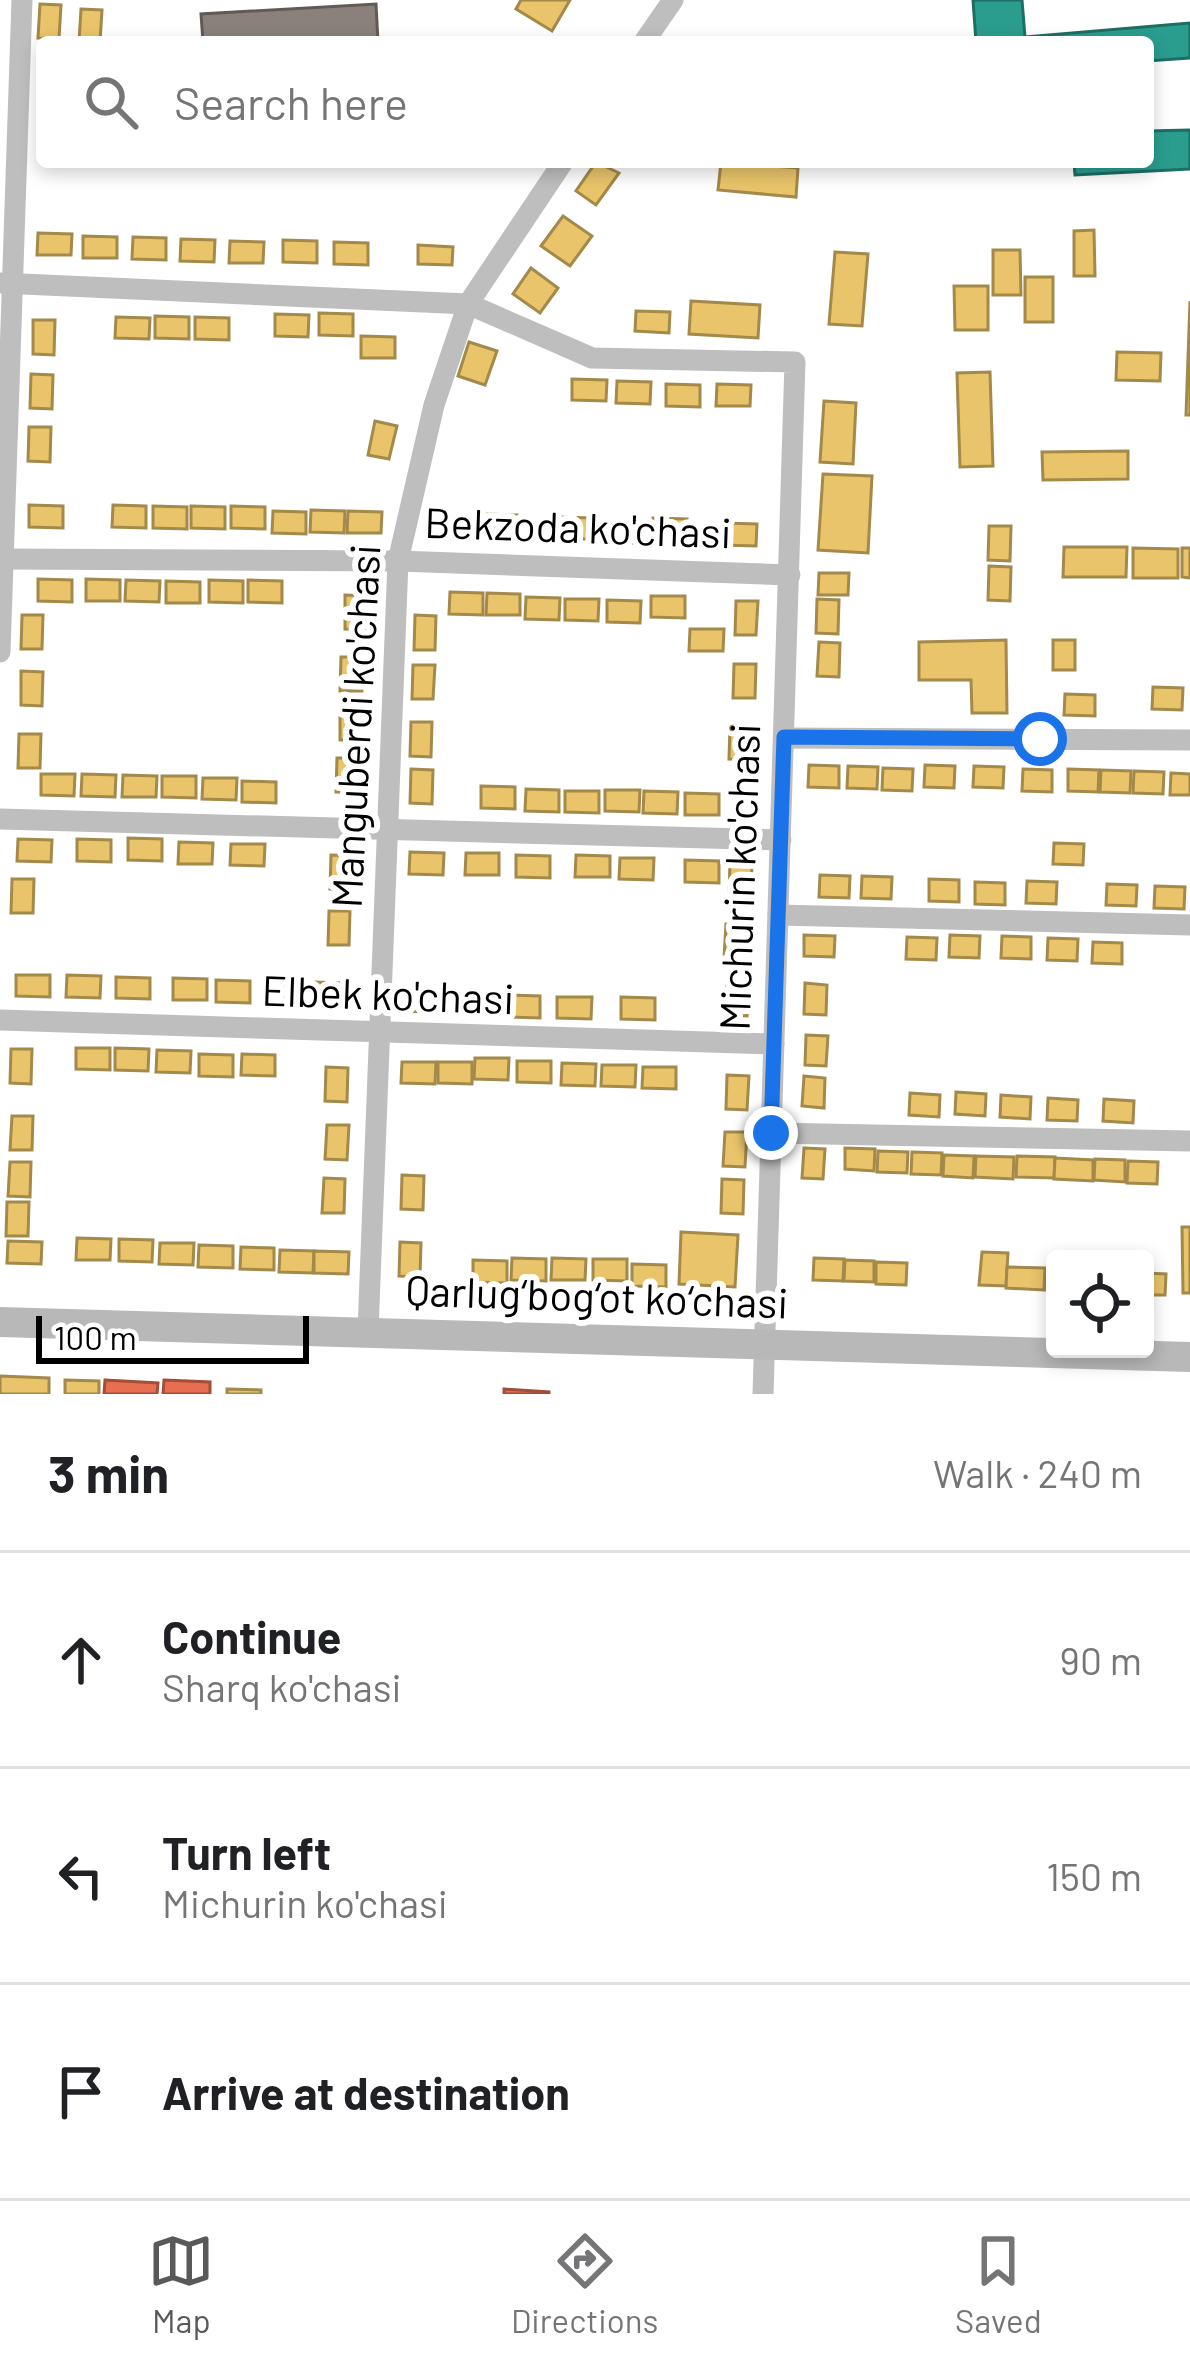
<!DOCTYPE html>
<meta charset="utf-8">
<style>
body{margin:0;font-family:Barlow,sans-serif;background:#f6f6f6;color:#202124}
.controls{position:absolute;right:36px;bottom:36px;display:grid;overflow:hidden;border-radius:12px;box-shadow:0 6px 18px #0003}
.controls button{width:108px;height:108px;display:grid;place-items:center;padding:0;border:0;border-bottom:3px solid #e0e0e0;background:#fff;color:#202124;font:60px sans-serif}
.scale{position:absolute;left:36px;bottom:30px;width:273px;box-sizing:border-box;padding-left:12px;border:6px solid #000;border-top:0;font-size:33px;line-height:42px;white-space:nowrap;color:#000;-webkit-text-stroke:9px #fff;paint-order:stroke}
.stop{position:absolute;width:36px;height:36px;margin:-27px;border:9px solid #1a73e8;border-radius:50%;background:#fff}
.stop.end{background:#1a73e8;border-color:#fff;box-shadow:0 3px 12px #0008}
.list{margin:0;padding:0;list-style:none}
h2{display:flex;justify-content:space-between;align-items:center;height:156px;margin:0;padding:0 48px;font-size:51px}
h2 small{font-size:39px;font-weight:400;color:#757577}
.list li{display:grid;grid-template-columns:78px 1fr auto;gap:36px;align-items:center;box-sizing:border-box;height:216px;padding:0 48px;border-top:3px solid #e0e0e0}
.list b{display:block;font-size:45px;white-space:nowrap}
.list p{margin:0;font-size:39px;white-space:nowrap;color:#757577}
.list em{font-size:39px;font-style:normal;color:#757577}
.icon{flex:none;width:66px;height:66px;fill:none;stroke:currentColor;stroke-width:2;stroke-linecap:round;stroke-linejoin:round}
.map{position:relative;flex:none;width:1190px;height:1394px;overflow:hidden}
.search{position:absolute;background:#fff;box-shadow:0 6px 18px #0003;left:36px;right:36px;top:36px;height:132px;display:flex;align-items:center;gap:30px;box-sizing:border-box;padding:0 42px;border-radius:12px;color:#757577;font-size:45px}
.sheet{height:804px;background:#fff}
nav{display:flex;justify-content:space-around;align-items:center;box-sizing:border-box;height:168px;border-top:3px solid #e0e0e0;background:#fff;font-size:33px;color:#757577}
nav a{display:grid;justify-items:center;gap:6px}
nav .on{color:#595959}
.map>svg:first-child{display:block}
.homes{fill:#e9c46a;stroke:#a3894a;stroke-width:3}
.shops{fill:#e76f51;stroke:#a24e39;stroke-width:3}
.schools{fill:#2a9d8f;stroke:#1d6e64;stroke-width:3}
.industry{fill:#8a817c;stroke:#615a57;stroke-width:3}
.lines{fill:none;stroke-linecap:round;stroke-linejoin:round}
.street{stroke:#bebebe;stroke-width:21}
.secondary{stroke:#b8b8b8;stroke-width:30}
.route{stroke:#1a73e8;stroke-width:15}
.labels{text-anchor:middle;stroke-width:12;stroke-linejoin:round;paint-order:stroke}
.street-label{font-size:42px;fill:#000;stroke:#fff}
</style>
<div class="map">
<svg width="1190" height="1394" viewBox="0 0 1190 1394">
<rect width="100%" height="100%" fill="#fff"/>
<g class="homes">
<polygon points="521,0 570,0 552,31 516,9"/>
<polygon points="40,4 61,5 59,39 38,38"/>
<polygon points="81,9 102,10 100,42 79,42"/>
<polygon points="596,162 619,173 596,205 576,191"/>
<polygon points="721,162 798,168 796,197 718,190"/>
<polygon points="563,216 592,236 570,266 541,246"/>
<polygon points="1094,230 1095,276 1074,276 1074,231"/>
<polygon points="38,233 72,234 71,255 37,255"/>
<polygon points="83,236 117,237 117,258 83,258"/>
<polygon points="133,237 166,238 166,260 132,259"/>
<polygon points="181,239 215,240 214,262 180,261"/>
<polygon points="283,240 317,241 317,263 283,262"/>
<polygon points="230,241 264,242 263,263 229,263"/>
<polygon points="334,242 368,243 368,265 334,264"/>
<polygon points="418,245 453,247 452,265 418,264"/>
<polygon points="993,250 1020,250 1021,295 993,295"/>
<polygon points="835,252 868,254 862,326 829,324"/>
<polygon points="531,268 558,288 540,313 513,294"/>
<rect x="1025" y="277" width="28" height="45"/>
<polygon points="954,286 988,286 988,330 955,330"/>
<polygon points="691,301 760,305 758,338 689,334"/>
<polygon points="1190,301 1190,415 1186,415"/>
<polygon points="636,311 670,312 669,333 635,331"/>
<polygon points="319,313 353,314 353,336 319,335"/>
<polygon points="275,314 309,315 308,337 275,336"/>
<polygon points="155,316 189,317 189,339 155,338"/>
<polygon points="116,317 150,318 149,339 115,338"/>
<polygon points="195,317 229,318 229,340 195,339"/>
<polygon points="33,320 55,320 54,355 33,354"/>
<polygon points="361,336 395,337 395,358 361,358"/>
<polygon points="469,342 497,351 485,385 458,376"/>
<polygon points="1117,352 1161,353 1160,381 1116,380"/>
<polygon points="990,372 993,466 960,467 957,373"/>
<polygon points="31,374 53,375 52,409 30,408"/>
<polygon points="572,379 607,380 606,401 572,400"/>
<polygon points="617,381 651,382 650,404 616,403"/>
<polygon points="666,384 700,385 700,407 666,406"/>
<polygon points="717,384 751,385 750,406 716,406"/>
<polygon points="824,401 856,403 853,464 820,462"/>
<polygon points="375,421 397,426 389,459 368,455"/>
<polygon points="29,427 51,427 50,462 28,461"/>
<polygon points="1128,451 1128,479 1043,480 1042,452"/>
<polygon points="823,474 872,476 868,553 818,550"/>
<polygon points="29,505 63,506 63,528 29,527"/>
<polygon points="113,505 146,506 146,528 112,527"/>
<polygon points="153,506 187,507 187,529 153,528"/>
<polygon points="191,506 225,507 225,529 191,528"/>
<polygon points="231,506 265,507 265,529 231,528"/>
<polygon points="311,510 345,511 344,533 310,532"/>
<polygon points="273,511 306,512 306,534 272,533"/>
<polygon points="348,511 382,512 381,533 347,533"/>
<polygon points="483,514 517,515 516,536 482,536"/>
<polygon points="435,517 469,517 468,539 435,538"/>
<polygon points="558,517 592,518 591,539 557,539"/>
<polygon points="653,518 687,519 686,541 652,540"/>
<polygon points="604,521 638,522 638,543 604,543"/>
<polygon points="723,523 757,524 756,546 722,545"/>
<polygon points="989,526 1011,526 1010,561 988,560"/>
<polygon points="1064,547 1127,547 1126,577 1063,577"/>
<polygon points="1133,548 1178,549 1178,578 1133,578"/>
<polygon points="1182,548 1190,548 1190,578 1182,577"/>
<polygon points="989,566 1011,567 1010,601 988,600"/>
<polygon points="819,573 849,573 848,595 818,595"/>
<polygon points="38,579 72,580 72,602 38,601"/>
<polygon points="86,579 120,580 120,601 86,601"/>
<polygon points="126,580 160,581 159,602 125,601"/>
<polygon points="209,580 243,581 243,603 209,602"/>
<polygon points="248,580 282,581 282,603 248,602"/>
<polygon points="166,581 200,582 200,603 166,603"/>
<polygon points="450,592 483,593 483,615 449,614"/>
<polygon points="487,593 520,594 520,615 486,615"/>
<polygon points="345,595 367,596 366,630 345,629"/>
<polygon points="651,596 685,596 685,618 651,617"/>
<polygon points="526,597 560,598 559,620 525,619"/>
<polygon points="565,599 599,599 598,621 565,620"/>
<polygon points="817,599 839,600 838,634 816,633"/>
<polygon points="607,600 641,601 640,623 607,622"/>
<polygon points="736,601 758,601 756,635 735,635"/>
<polygon points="22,615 43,615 42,649 21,649"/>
<polygon points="415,615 436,616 435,650 414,650"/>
<polygon points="690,629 724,629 723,651 689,651"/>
<polygon points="1006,640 1007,713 972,713 971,680 919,680 919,642"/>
<rect x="1053" y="640" width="22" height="30"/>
<polygon points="819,642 840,643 839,677 817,676"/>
<polygon points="341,657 363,657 362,691 340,691"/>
<polygon points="734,664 756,664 755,698 733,698"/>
<polygon points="413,665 435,665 433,699 412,699"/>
<polygon points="21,671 43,672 42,706 21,705"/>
<polygon points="1153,687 1183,688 1182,710 1152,709"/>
<polygon points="1065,694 1095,695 1095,716 1064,715"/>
<polygon points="340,706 362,706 361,740 340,740"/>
<polygon points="411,722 432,722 431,757 410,756"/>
<polygon points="730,725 752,726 751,760 729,759"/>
<polygon points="19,734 41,734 40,768 18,768"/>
<polygon points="337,758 359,758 358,792 336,792"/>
<polygon points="809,765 839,766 839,788 808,787"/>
<polygon points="925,765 955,766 954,788 924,787"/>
<polygon points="848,766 878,767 877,789 847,788"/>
<polygon points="974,766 1004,767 1003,788 973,787"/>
<polygon points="883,768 913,769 912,791 882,790"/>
<polygon points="411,769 433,770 432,804 410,803"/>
<polygon points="1023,769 1052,770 1052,792 1022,791"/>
<polygon points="1068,769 1099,770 1098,792 1068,791"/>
<polygon points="1101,770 1131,771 1130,793 1100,792"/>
<polygon points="1134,771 1164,772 1163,794 1133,793"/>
<polygon points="1171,773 1190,774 1190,795 1170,795"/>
<polygon points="41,774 75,774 74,796 41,795"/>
<polygon points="82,774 116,775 115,797 81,796"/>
<polygon points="123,775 157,776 156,797 122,797"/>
<polygon points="162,776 196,776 196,798 162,797"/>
<polygon points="203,778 237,778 236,800 202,799"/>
<polygon points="242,781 276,782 276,803 242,802"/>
<polygon points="481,786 515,787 515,809 481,808"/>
<polygon points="526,789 559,790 559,812 525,811"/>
<polygon points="605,790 640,790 639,812 605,811"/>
<polygon points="565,791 599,791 599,813 565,812"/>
<polygon points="644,791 678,792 677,814 643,813"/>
<polygon points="685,793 719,794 719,815 685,815"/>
<polygon points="128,838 162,839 162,861 128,860"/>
<polygon points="18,839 52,840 51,862 17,861"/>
<polygon points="77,839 111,840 111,862 77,861"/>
<polygon points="179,842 213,843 212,864 178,864"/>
<polygon points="1054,843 1084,844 1083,865 1053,864"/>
<polygon points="231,844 265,844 264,866 230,865"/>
<polygon points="410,852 444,853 443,875 409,874"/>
<polygon points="466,853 499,853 499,875 465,875"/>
<polygon points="331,855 352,856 351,890 330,889"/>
<polygon points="516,855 550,856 550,878 516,877"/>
<polygon points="576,855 610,856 610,877 575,877"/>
<polygon points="620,858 654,858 653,880 619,879"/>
<polygon points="685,860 719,861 719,883 685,882"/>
<polygon points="730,861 752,862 751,896 729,895"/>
<polygon points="820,875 850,876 849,898 819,897"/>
<polygon points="862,876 892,877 891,899 861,898"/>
<polygon points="12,879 34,879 33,913 11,913"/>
<polygon points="929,879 959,880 959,902 929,901"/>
<polygon points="1027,881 1057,882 1056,904 1026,903"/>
<polygon points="975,882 1005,883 1005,905 975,904"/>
<polygon points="1107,884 1137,885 1136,906 1106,905"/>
<polygon points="1155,886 1185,887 1184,909 1154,908"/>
<polygon points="329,911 350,911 349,945 328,945"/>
<polygon points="726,924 747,924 746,958 724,958"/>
<polygon points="804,935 835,936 834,957 804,956"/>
<polygon points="950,935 980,936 979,958 949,957"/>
<polygon points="1002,936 1031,937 1031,959 1001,958"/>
<polygon points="907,937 937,938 936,960 906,959"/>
<polygon points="1048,938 1078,939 1077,961 1047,960"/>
<polygon points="1093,942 1122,943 1122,964 1092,963"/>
<polygon points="16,975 50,975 50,997 16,996"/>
<polygon points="67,975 101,976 100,998 66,997"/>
<polygon points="116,977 150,978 150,999 116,998"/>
<polygon points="173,978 207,979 207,1000 173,1000"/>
<polygon points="216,980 250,981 250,1003 216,1002"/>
<polygon points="269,981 303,981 302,1003 268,1002"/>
<polygon points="727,981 749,982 747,1016 726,1015"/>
<polygon points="313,982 347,983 346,1004 312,1004"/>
<polygon points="805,983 827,985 826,1015 804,1014"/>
<polygon points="398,990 432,990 431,1012 397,1011"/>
<polygon points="453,991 487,992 486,1014 452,1013"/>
<polygon points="506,995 540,996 540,1018 506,1017"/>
<polygon points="557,997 592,997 591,1019 557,1018"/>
<polygon points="621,997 655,998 655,1020 621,1019"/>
<polygon points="806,1035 828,1036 826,1066 805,1065"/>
<polygon points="76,1048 110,1048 110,1070 76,1069"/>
<polygon points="115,1048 149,1049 148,1071 115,1070"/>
<polygon points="11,1049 32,1049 31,1084 10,1083"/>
<polygon points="157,1050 191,1051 190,1073 156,1072"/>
<polygon points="199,1054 233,1055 233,1077 199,1076"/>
<polygon points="242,1054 275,1055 275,1076 241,1075"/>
<polygon points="475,1058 509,1058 508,1080 474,1079"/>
<polygon points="517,1061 551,1061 551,1083 517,1082"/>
<polygon points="402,1062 436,1062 435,1084 401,1083"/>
<polygon points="438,1062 472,1062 472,1084 438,1083"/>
<polygon points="562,1063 596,1064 595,1086 561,1085"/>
<polygon points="602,1065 636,1065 635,1087 601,1086"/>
<polygon points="326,1067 348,1068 347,1102 325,1101"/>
<polygon points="643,1067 676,1067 676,1089 642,1088"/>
<polygon points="727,1075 749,1076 747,1110 726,1109"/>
<polygon points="804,1076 825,1078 824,1108 802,1106"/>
<polygon points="956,1092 986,1094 985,1116 955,1114"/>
<polygon points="910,1093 940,1095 939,1117 909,1115"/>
<polygon points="1001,1095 1031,1097 1030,1119 1000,1117"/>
<polygon points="1048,1098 1078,1100 1077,1121 1047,1120"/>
<polygon points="1104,1099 1134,1101 1133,1123 1103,1121"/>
<polygon points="12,1116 33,1116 32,1150 10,1150"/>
<polygon points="327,1125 349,1125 347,1160 325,1159"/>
<polygon points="725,1132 747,1132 745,1167 723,1166"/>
<polygon points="804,1148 825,1149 823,1179 802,1178"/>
<polygon points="845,1148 875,1149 874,1171 845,1169"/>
<polygon points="878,1151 908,1152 907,1173 877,1172"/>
<polygon points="912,1152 942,1153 941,1175 911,1174"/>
<polygon points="944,1155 974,1156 973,1178 943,1176"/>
<polygon points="976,1156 1014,1157 1013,1179 975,1177"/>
<polygon points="1017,1156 1055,1157 1054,1178 1016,1177"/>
<polygon points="1055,1158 1093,1160 1093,1181 1054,1179"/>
<polygon points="1095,1159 1125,1160 1125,1182 1094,1180"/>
<polygon points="1128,1161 1158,1162 1157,1184 1127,1183"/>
<polygon points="10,1162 31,1162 30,1197 8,1196"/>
<polygon points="402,1175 424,1176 423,1210 401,1209"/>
<polygon points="324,1178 345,1179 344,1213 322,1213"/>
<polygon points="722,1179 744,1180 743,1214 721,1213"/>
<polygon points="7,1202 29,1202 28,1236 6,1236"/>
<polygon points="1182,1227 1190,1227 1190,1293 1183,1293"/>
<polygon points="681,1232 738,1235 735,1287 679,1284"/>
<polygon points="77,1238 111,1239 110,1260 76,1260"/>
<polygon points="119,1239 153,1240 152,1262 119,1261"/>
<polygon points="8,1241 42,1242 41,1264 7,1263"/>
<polygon points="400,1242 421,1243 420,1277 399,1276"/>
<polygon points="160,1243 194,1243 193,1265 159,1264"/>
<polygon points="199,1245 233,1246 233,1268 198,1267"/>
<polygon points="241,1247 274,1248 274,1270 240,1269"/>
<polygon points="280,1250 314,1251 313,1273 279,1272"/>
<polygon points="314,1251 349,1252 348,1274 314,1273"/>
<polygon points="982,1252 1008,1253 1006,1286 979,1285"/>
<polygon points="512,1258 546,1259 546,1281 511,1280"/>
<polygon points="552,1258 586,1259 585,1280 551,1280"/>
<polygon points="814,1258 844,1259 843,1281 813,1280"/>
<polygon points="593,1259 627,1259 627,1281 593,1280"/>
<polygon points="473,1260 507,1261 507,1283 473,1282"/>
<polygon points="845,1260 874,1261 874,1282 844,1281"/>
<polygon points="876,1262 907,1263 906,1285 876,1284"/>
<polygon points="632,1264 666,1265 666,1287 632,1286"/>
<polygon points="1007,1267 1045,1268 1044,1290 1006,1288"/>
<polygon points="1047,1269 1055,1269 1055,1291 1046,1290"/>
<polygon points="1145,1273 1166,1274 1165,1295 1145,1295"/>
<polygon points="0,1376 49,1378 49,1394 0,1394"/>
<polygon points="65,1380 99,1381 99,1394 65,1394"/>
<polygon points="227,1389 261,1390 261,1394 227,1394"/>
</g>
<g class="shops">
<polygon points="105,1380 158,1383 157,1394 104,1394"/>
<polygon points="164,1380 210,1382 210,1394 163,1394"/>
<polygon points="504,1389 549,1392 549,1394 504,1394"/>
</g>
<g class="schools">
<polygon points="973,0 1022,0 1025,37 1190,23 1190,58 1148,61 1148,42 976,42"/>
<polygon points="1190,130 1190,169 1075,175 1074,162 1148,162 1148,131"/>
</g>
<polygon class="industry" points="376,4 378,42 203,42 201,14"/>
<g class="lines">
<g class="street">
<polyline points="644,42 673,0"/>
<polyline points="0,283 468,304 592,358 795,362 763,1394"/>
<polyline points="3,559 398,561 790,575"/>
<polyline points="0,652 22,0"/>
<polyline points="784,738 1190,740"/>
<polyline points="0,819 781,840"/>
<polyline points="778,915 1190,925"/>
<polyline points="0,1020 774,1044"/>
<polyline points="771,1133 1190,1141"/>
<polyline points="368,1331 398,561 434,405 468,304 563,162"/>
</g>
<polyline class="secondary" points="0,1322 1190,1357"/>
</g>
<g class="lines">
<polyline class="route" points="771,1133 784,737 1040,739"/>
</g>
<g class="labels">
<g class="street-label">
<text transform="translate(578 528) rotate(2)" y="15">Bekzoda ko'chasi</text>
<text transform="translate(356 726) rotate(-87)" y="15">Manguberdi ko'chasi</text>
<text transform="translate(740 877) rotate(-88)" y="15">Michurin ko'chasi</text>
<text transform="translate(388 995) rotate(2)" y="15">Elbek ko'chasi</text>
<text transform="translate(597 1297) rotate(2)" y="15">Qarlug‘bog‘ot ko‘chasi</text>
</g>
</g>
</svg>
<div class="controls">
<button><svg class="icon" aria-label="locate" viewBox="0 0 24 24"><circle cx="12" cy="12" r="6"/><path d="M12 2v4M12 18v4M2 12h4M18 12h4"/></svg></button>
</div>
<div class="scale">100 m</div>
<div class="stop" style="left:1040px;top:739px"></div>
<div class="stop end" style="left:771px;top:1133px"></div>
<div class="search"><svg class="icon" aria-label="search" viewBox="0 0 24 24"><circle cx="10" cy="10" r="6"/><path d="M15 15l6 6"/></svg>Search here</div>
</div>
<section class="sheet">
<h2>3 min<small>Walk · 240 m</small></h2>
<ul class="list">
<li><svg class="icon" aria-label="ahead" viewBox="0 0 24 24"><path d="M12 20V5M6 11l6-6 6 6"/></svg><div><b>Continue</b><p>Sharq ko'chasi</p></div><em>90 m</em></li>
<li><svg class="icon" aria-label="left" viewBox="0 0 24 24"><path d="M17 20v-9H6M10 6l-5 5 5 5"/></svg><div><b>Turn left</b><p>Michurin ko'chasi</p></div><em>150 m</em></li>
<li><svg class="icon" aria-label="arrive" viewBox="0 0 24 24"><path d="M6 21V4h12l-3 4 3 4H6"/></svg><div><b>Arrive at destination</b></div></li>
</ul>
</section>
<nav>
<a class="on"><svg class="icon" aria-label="map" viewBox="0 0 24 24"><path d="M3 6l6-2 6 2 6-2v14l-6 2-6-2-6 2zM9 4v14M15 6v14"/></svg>Map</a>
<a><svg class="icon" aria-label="directions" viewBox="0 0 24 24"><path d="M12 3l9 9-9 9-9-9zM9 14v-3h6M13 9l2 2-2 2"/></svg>Directions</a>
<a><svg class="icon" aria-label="saved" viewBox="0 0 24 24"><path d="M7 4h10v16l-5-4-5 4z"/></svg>Saved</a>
</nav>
